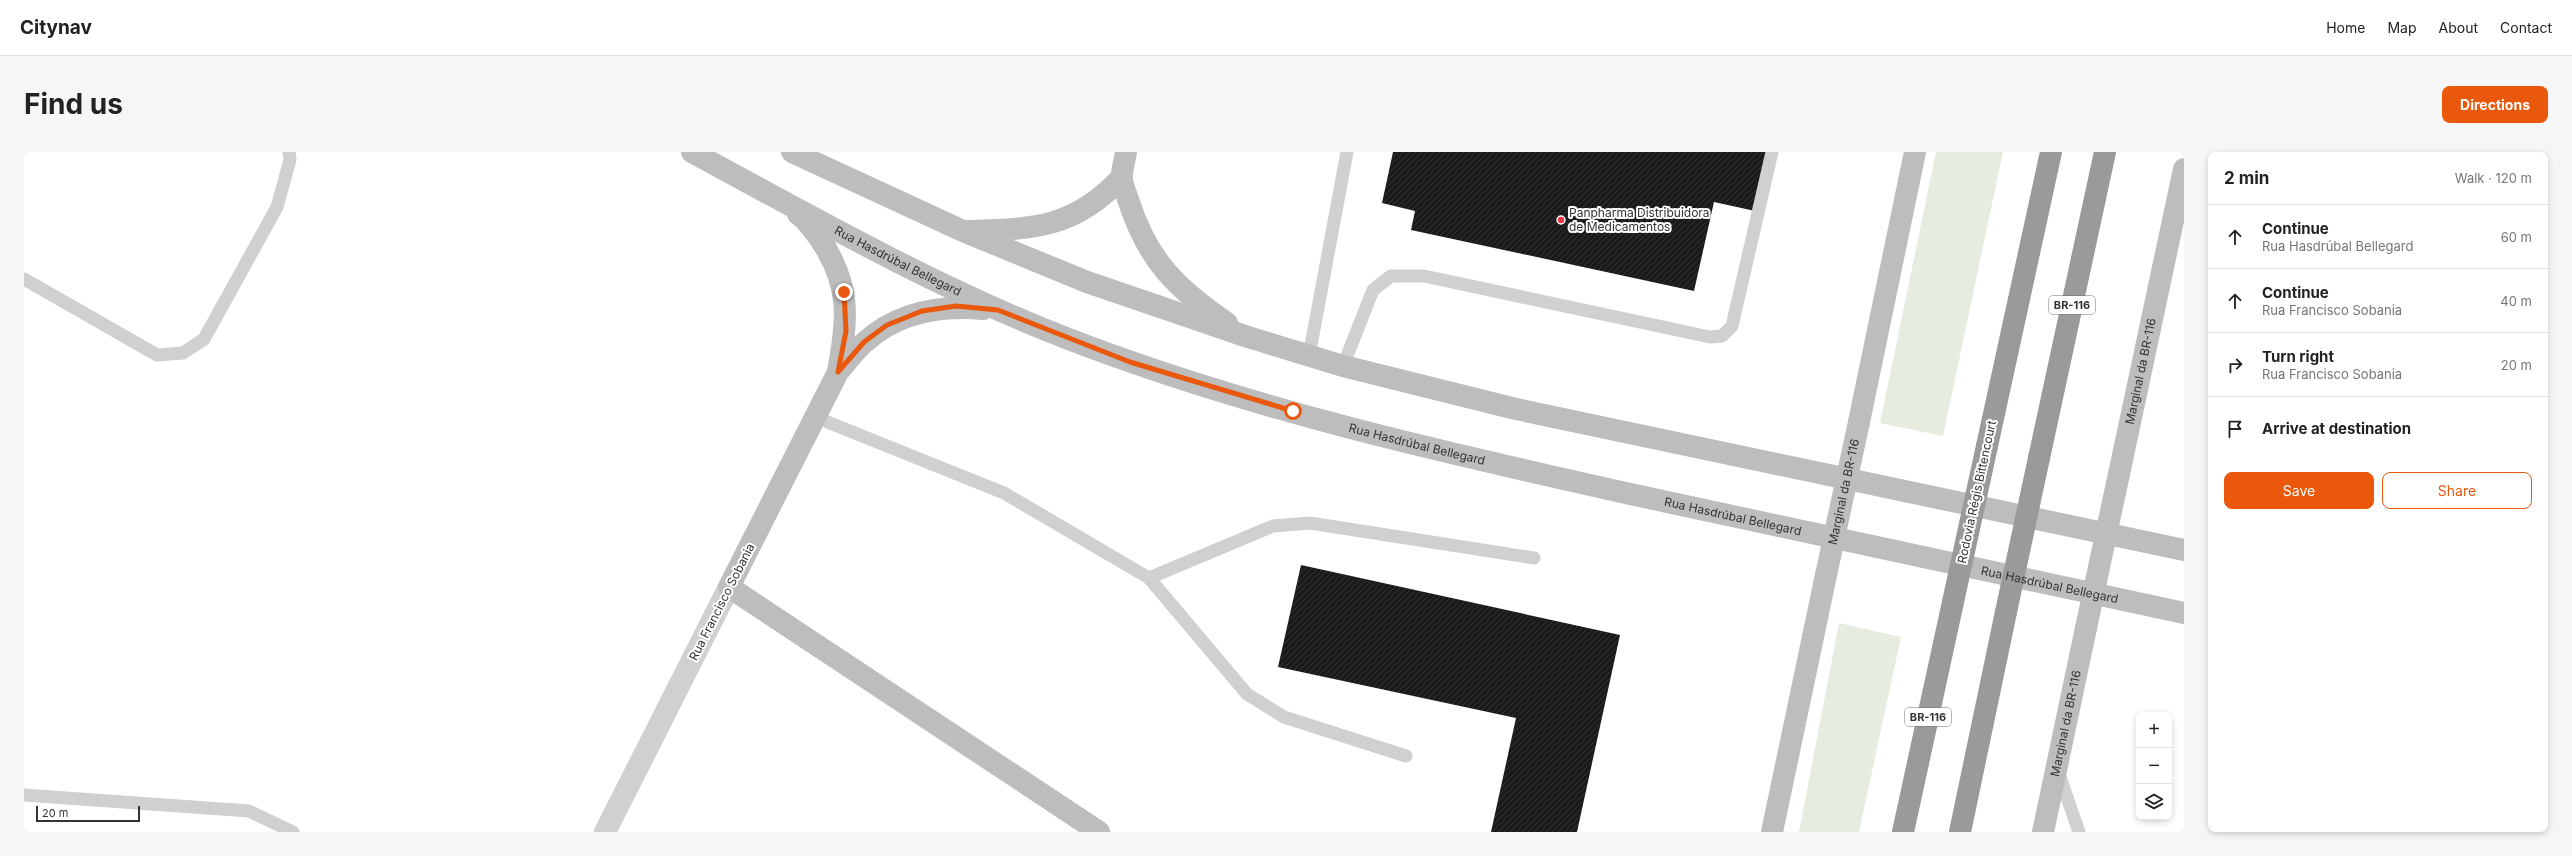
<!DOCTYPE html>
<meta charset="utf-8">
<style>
body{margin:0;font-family:Inter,sans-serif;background:#f6f6f6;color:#222}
.controls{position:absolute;right:12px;bottom:12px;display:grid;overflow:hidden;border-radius:8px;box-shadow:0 2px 6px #0003}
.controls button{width:36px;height:36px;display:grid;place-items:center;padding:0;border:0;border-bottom:1px solid #e0e0e0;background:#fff;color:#222;font:20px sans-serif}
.scale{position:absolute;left:12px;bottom:10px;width:104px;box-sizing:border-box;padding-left:4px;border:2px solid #333;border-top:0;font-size:11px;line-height:14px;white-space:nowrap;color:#333;-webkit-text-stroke:3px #fff;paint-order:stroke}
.stop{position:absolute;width:12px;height:12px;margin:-9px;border:3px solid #ea580c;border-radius:50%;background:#fff}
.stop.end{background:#ea580c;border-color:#fff;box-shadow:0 1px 4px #0008}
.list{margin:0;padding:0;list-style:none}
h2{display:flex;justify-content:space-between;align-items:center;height:52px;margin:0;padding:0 16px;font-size:17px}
h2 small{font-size:13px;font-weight:400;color:#767676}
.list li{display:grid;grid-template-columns:26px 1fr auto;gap:12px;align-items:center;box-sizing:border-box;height:64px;padding:0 16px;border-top:1px solid #e0e0e0}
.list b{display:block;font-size:15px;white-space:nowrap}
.list p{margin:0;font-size:13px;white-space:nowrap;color:#767676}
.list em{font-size:13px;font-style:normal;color:#767676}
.actions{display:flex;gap:8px;padding:12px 16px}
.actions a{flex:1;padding:9px 0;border:1px solid #ea580c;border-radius:8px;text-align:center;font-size:14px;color:#ea580c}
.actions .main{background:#ea580c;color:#fff}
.icon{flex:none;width:22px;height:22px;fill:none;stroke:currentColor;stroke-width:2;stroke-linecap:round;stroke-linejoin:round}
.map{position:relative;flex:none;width:2160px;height:680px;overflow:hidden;border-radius:8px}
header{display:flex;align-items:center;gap:24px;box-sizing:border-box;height:56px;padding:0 20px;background:#fff;border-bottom:1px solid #e0e0e0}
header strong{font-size:19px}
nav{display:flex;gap:22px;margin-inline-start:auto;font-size:14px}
.intro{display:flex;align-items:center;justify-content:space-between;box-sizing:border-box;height:96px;padding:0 24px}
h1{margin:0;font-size:28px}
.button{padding:10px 18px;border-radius:8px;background:#ea580c;color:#fff;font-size:14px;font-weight:700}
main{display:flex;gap:24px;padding:0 24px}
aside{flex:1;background:#fff;border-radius:8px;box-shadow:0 2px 6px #0003}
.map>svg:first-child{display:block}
.grass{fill:#e6ecdf}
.building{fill:url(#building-hatch)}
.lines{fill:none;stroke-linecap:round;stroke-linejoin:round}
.lane{stroke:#d0d0d0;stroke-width:13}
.street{stroke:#d0d0d0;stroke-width:22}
.secondary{stroke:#bdbdbd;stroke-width:22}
.highway{stroke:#9a9a9a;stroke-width:22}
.secondary-bridge{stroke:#bdbdbd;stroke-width:22}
.highway-bridge{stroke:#9a9a9a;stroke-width:22}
.route{stroke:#ea580c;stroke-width:5}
.poi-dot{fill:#e63946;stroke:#fff;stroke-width:1.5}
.labels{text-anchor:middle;stroke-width:4;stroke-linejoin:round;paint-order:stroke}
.shield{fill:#fff;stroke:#707070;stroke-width:1}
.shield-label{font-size:11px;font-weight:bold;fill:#333}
.poi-label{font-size:12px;fill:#333;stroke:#fff;text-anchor:start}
.street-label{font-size:12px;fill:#333;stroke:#fff}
</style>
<header>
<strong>Citynav</strong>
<nav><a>Home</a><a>Map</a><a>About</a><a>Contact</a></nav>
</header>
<div class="intro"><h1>Find us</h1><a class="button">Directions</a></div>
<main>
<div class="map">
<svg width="2160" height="680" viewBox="0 0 2160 680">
<defs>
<pattern id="building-hatch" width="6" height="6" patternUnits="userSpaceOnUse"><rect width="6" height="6" fill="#1a1a1a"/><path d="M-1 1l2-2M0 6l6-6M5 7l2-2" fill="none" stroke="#333"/></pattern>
</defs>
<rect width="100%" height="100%" fill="#fff"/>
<g class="grass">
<polygon points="1912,0 1979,0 1919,284 1856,271"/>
<polygon points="1815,471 1877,485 1835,680 1775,680"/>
</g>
<g class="building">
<polygon points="1369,0 1744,0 1731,59 1690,50 1670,139 1387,78 1391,59 1358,51"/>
<polygon points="1277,413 1596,483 1553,680 1467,680 1492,566 1254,515"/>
</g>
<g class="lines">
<g class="lane">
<polyline points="0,127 133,203 159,201 180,187 253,55 266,8 265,0"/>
<polyline points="1285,204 1323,0"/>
<polyline points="1319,214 1349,138 1367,124 1400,124 1686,185 1698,184 1708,174 1748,0"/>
<polyline points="791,265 980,341 1125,426 1223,542 1260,565 1382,604"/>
<polyline points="1125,426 1249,374 1286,371 1510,406"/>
<polyline points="2034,619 2055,680"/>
<polyline points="0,643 225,659 269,680"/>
</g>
<polyline class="street" points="581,680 705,435"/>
<g class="secondary">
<path id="s1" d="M668,0c122,66 245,136 374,186 186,72 384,116 578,159 180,40 360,79 540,116"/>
<polyline points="768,0 939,79 1063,130 1224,185 1319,214 1492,257 2160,398"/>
<path d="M1102,0c-1,8 -4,16 -4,24 -1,8 5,19 7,26 19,59 48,87 98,121"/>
<path d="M774,62c10,7 15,16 22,25 31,46 28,80 18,132"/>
<path d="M945,79c65,-2 106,-3 153,-54"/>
<path d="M959,157c-43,-4 -85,3 -118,33 -10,8 -18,20 -27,30l-109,215 370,245"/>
<polyline points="1835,270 1891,0"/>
<path id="s2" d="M2095,322l65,-305"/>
<polyline points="1748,680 1802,423"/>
<path id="s3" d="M2019,680l43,-204"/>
</g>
<g class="highway">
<polyline points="1963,294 2027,0"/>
<polyline points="2015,306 2081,0"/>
<polyline points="1879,680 1929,450"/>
<polyline points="1936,680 1982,460"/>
</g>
<g class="secondary-bridge">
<path id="s4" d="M1802,423l33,-153"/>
<polyline points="2062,476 2095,322"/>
</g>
<g class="highway-bridge">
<polyline points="1929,450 1963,294"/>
<polyline points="1982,460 2015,306"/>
</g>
</g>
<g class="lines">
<polyline class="route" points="820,140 822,179 814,220 840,190 863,173 898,159 932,154 974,158 1106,210 1269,259"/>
</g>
<circle class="poi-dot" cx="1537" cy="68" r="4"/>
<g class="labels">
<g class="shield">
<rect x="2025" y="144" width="46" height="18" rx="3"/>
<rect x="1881" y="556" width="46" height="18" rx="3"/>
</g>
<g class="shield-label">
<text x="2048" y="157">BR-116</text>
<text x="1904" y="569">BR-116</text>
</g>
<g class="poi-label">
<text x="1545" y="65">Panpharma Distribuidora<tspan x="1545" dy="14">de Medicamentos</tspan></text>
</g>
<g class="street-label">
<text dy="4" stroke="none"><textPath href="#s1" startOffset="233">Rua Hasdrúbal Bellegard</textPath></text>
<text dy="4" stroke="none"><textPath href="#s2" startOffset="105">Marginal da BR-116</textPath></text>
<text dy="4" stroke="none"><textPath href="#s1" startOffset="785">Rua Hasdrúbal Bellegard</textPath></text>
<text dy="4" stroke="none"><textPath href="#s4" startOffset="85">Marginal da BR-116</textPath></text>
<text transform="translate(1953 340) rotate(-78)" y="4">Rodovia Régis Bittencourt</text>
<text dy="4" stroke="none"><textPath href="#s1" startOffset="1109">Rua Hasdrúbal Bellegard</textPath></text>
<text dy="4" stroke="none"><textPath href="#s1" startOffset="1433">Rua Hasdrúbal Bellegard</textPath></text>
<text transform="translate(698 450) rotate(-63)" y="4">Rua Francisco Sobania</text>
<text dy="4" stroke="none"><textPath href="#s3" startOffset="111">Marginal da BR-116</textPath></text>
</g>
</g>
</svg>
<div class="controls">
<button>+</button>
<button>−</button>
<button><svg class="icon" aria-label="layers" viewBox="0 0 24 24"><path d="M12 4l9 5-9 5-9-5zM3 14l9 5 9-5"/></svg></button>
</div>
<div class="scale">20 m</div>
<div class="stop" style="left:1269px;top:259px"></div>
<div class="stop end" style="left:820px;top:140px"></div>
</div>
<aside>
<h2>2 min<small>Walk · 120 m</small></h2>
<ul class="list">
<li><svg class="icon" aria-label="ahead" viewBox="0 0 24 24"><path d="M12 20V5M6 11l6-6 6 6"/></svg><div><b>Continue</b><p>Rua Hasdrúbal Bellegard</p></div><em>60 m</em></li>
<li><svg class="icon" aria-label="ahead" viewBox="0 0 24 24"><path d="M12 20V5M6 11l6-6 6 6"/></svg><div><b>Continue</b><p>Rua Francisco Sobania</p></div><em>40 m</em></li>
<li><svg class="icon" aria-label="right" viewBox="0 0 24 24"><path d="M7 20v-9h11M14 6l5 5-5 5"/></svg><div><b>Turn right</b><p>Rua Francisco Sobania</p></div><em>20 m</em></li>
<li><svg class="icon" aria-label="arrive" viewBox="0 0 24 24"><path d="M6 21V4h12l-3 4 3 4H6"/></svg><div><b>Arrive at destination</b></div></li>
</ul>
<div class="actions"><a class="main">Save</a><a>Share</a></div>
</aside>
</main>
